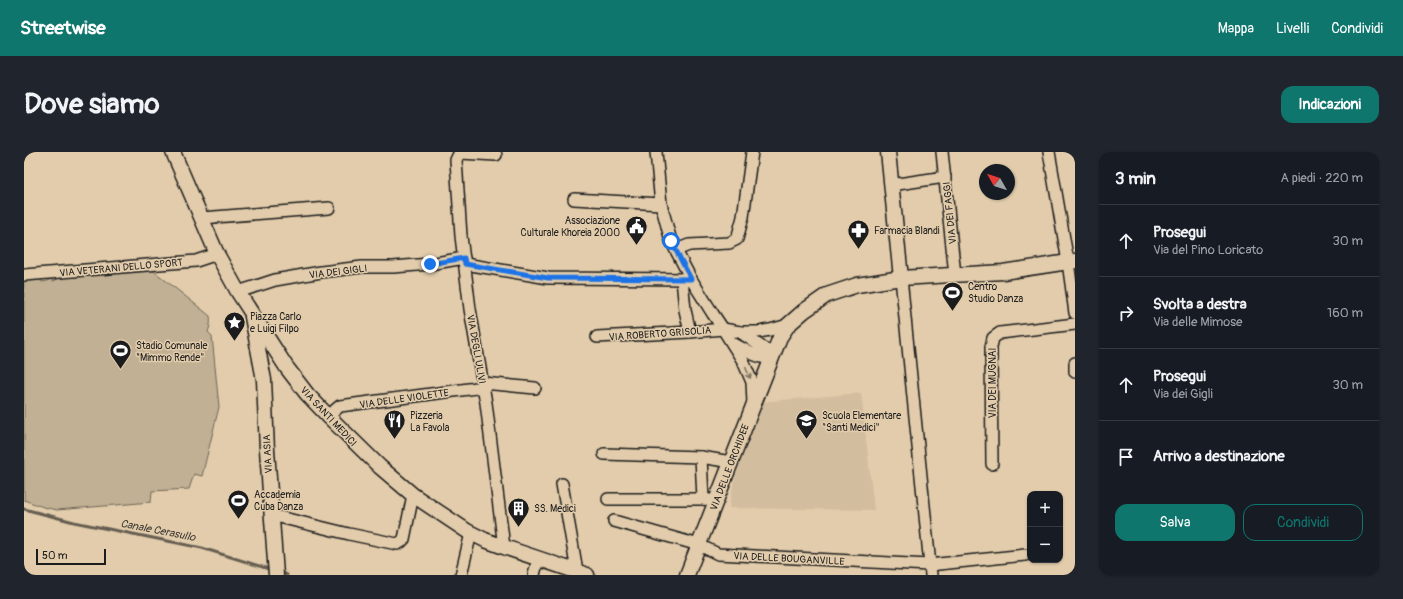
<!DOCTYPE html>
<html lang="it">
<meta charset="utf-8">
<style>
body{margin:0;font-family:Pangolin,sans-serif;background:#20242c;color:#f1f3f6}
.controls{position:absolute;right:12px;bottom:12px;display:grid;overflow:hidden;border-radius:8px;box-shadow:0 1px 3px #0004}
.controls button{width:36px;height:36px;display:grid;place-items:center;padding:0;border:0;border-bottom:1px solid #363941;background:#171b24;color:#f1f3f6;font:20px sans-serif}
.compass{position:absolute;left:955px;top:12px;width:36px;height:36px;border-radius:50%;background:#171b24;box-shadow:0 1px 3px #0004;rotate:309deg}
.scale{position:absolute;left:12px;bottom:10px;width:70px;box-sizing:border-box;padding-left:4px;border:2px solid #1c1c1c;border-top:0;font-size:11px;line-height:14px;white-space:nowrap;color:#1c1c1c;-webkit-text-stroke:3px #e2ccab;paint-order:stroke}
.stop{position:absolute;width:12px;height:12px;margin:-9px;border:3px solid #1a73e8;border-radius:50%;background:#fff}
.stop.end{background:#1a73e8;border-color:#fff;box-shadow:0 1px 4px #0008}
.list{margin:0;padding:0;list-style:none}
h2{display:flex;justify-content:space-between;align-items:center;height:52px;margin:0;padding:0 16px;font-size:17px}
h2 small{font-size:13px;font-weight:400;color:#9ea1a6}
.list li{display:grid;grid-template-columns:26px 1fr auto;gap:12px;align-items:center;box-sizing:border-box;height:72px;padding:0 16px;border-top:1px solid #363941}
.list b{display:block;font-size:15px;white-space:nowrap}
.list p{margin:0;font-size:13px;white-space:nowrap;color:#9ea1a6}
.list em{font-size:13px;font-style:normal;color:#9ea1a6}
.actions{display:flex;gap:8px;padding:12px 16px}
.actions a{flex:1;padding:9px 0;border:1px solid #0f766e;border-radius:12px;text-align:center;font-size:14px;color:#0f766e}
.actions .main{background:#0f766e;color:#fff}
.icon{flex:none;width:22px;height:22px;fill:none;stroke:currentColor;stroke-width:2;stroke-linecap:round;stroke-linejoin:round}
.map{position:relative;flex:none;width:1051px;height:423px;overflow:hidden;border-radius:12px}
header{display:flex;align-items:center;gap:24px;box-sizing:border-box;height:56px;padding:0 20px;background:#0f766e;color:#fff}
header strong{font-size:19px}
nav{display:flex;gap:22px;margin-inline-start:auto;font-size:14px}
.intro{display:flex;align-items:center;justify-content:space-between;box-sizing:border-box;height:96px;padding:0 24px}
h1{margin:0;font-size:28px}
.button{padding:10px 18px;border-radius:12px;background:#0f766e;color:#fff;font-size:14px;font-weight:700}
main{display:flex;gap:24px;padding:0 24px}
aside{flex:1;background:#171b24;border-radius:12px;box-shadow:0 1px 3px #0004}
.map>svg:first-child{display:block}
.built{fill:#d2bd9f}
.green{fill:#c1b093;stroke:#6e6658}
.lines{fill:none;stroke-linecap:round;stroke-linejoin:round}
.stream{stroke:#655d51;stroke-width:3}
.minor-casing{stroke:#1c1c1c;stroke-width:14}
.tertiary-casing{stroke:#1c1c1c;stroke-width:17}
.minor{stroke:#e2ccab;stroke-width:11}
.tertiary{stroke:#e2ccab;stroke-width:14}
.oneway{stroke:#7f7464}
.route{stroke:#1a73e8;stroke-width:5}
.labels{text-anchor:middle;stroke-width:3;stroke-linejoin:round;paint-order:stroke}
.street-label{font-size:10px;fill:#1c1c1c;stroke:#e2ccab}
.poi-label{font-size:10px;fill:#1c1c1c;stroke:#e2ccab;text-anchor:start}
.water-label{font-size:11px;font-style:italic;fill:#413d36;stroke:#e2ccab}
</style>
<header>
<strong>Streetwise</strong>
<nav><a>Mappa</a><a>Livelli</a><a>Condividi</a></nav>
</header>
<div class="intro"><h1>Dove siamo</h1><a class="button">Indicazioni</a></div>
<main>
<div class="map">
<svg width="1051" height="423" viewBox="0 0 1051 423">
<rect width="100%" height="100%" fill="#e2ccab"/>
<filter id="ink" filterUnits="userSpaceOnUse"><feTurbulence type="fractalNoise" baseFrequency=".025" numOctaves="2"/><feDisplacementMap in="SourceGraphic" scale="8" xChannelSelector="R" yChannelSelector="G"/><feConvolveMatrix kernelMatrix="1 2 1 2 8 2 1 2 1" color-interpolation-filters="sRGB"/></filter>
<g filter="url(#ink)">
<polygon class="built" points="837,241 850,358 705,356 710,329 737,250"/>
<path class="green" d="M126,116l60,48c1,5 0,11 -2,16l4,4 7,71 -17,69 -8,-2 -5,15 -37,2 -1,11 -94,8 -14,-3 -19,-7v-219l16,-2 2,3 6,-1 2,-3 2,3 4,-1 2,-2z"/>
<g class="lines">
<g class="stream">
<polyline points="0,357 50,370 178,396 248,418"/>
<polyline points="256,420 263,423"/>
</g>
<defs>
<g id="minor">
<polyline points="436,0 432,8 437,84 446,157 462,251 480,395"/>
<polyline points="632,0 637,52 647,89 667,127 689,162 699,177 719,209 728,230 729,251"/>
<polyline points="918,0 931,123"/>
<polyline points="1025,0 1044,110 1051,161"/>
<polyline points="436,1 472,3"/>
<polyline points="867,33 921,25"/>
<polyline points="550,47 637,52"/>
<polyline points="178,66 305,56"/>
<polyline points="652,98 665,93 705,91 713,87 719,65 728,0"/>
<polyline points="441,112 524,126 667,127"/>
<polyline points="0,123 172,109 193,102"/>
<polyline points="877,126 907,423"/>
<polyline points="658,127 661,158 666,180"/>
<polyline points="214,140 251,128 297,120 338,115 369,115 406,112 440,106"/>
<polyline points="573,185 666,180 699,177 716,180 734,180 746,178 764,173"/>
<path d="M708,191c12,6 26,16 39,15l-5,-8 -26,-18"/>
<polyline points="1051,211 1051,220"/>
<polyline points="459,231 511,236"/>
<polyline points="304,264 316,254 460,235"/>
<polyline points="580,302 677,305 707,310"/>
<polyline points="677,305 679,347"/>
<polyline points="968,312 967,195 969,186 976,181 1051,172"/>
<polyline points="538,332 553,419"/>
<polyline points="584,347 679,347 692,349"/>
<polyline points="247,363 325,382 373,392 377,390 380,387 389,343"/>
<polyline points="590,369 675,393 694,402 905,413 1001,403"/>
<polyline points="437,423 447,381"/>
<polyline points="510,423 514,407"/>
</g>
<g id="tertiary">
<polyline points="149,0 193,102 214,140 263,216 283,242 304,264 356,315 389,343 443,379 461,388 480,395 563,423"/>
<polyline points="864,0 877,126"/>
<polyline points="228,165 240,228 243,298 252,423"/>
<polyline points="663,423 756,185 764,173 780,159 803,143 833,133 877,126 979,120 1051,109"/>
</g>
</defs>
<use href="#minor" class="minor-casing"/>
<use href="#tertiary" class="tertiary-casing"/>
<use href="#minor" class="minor"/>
<use href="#tertiary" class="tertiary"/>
</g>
<defs><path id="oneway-shaft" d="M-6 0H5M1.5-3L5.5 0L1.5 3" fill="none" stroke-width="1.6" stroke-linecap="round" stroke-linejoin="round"/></defs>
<use class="oneway" href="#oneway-shaft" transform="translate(724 221) rotate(67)"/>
</g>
<g class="lines" filter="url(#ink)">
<polyline class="route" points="406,112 440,106 441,112 524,126 667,127 647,89"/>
</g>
<defs>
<symbol id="civic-pin" viewBox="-11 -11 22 30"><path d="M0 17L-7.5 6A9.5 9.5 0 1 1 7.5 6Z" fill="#1c1c1c" stroke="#e2ccab"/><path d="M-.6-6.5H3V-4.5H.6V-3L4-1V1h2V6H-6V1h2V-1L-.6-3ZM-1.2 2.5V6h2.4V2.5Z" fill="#fff"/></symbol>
<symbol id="pharmacy-pin" viewBox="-11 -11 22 30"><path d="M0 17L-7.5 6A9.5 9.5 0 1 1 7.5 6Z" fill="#1c1c1c" stroke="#e2ccab"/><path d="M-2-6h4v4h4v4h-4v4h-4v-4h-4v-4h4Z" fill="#fff"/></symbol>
<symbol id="stadium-pin" viewBox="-11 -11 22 30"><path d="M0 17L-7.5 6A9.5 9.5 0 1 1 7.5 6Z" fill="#1c1c1c" stroke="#e2ccab"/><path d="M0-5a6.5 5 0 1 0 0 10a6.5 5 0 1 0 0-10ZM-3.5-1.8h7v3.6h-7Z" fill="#fff"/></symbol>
<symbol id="sight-pin" viewBox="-11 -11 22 30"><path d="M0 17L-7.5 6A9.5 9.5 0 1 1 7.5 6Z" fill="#1c1c1c" stroke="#e2ccab"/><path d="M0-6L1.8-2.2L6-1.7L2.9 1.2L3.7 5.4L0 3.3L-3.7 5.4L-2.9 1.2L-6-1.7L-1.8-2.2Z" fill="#fff"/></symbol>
<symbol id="restaurant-pin" viewBox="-11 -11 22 30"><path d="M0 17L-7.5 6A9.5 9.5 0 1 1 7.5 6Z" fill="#1c1c1c" stroke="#e2ccab"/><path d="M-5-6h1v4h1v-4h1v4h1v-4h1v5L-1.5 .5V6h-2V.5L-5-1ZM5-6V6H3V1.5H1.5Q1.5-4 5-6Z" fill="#fff"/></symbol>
<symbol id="school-pin" viewBox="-11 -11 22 30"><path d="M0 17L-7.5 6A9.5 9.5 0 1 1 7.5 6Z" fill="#1c1c1c" stroke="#e2ccab"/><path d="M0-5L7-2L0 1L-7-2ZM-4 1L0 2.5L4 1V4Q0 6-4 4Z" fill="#fff"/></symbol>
<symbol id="building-pin" viewBox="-11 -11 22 30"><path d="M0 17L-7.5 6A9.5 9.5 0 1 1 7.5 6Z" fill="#1c1c1c" stroke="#e2ccab"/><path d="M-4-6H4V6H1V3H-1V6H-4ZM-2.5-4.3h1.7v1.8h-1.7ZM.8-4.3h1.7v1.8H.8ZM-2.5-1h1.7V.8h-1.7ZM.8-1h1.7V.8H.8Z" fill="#fff"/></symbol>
</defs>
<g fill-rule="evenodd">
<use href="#civic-pin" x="600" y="62" width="25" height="34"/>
<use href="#pharmacy-pin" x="822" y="66" width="25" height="34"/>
<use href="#stadium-pin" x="916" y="128" width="25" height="34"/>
<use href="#sight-pin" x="198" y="158" width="25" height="34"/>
<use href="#stadium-pin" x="84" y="186" width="25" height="34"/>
<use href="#restaurant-pin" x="358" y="256" width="25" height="34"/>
<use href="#school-pin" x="770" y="256" width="25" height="34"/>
<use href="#stadium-pin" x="202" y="336" width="25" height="34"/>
<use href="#building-pin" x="482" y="344" width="25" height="34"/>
</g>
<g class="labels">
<g class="street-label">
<text transform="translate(925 61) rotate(-96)" y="4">VIA DEI FAGGI</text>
<text transform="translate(97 115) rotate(-5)" y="4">VIA VETERANI DELLO SPORT</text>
<text transform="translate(314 119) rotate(-7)" y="4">VIA DEI GIGLI</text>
<text transform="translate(636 181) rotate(-4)" y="4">VIA ROBERTO GRISOLIA</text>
<text transform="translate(453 197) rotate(80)" y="4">VIA DEGLI ULIVI</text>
<text transform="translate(968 231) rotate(-90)" y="4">VIA DEI MUGNAI</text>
<text transform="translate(380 246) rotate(-8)" y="4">VIA DELLE VIOLETTE</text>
<text transform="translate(305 264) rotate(47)" y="4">VIA SANTI MEDICI</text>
<text transform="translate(243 302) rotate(-93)" y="4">VIA ASIA</text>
<text transform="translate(705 315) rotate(-69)" y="4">VIA DELLE ORCHIDEE</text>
<text transform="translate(765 406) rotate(3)" y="4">VIA DELLE BOUGANVILLE</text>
</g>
<g class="poi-label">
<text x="596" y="72" text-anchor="end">Associazione<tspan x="596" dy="12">Culturale Khoreia 2000</tspan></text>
<text x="850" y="82">Farmacia Blandi</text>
<text x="944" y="138">Centro<tspan x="944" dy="12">Studio Danza</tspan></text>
<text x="226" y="168">Piazza Carlo<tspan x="226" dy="12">e Luigi Filpo</tspan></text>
<text x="112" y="197">Stadio Comunale<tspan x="112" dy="12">"Mimmo Rende"</tspan></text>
<text x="386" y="267">Pizzeria<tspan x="386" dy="12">La Favola</tspan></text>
<text x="798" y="267">Scuola Elementare<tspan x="798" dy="12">"Santi Medici"</tspan></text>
<text x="230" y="346">Accademia<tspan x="230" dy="12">Cuba Danza</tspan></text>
<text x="510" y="360">SS. Medici</text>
</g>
<g class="water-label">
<text transform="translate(134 378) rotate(11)" y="4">Canale Cerasullo</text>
</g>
</g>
</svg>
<div class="controls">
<button>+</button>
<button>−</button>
</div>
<svg class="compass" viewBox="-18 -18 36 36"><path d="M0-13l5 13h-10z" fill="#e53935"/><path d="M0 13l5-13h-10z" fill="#9ea1a6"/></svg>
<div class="scale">50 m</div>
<div class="stop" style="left:647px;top:89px"></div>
<div class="stop end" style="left:406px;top:112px"></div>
</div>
<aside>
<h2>3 min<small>A piedi · 220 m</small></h2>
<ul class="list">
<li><svg class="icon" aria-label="ahead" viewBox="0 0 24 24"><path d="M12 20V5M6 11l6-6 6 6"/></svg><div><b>Prosegui</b><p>Via del Pino Loricato</p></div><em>30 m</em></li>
<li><svg class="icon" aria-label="right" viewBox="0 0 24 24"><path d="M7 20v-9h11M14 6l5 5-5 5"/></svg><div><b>Svolta a destra</b><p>Via delle Mimose</p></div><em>160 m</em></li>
<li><svg class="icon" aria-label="ahead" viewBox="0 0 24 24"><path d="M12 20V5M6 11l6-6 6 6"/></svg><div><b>Prosegui</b><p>Via dei Gigli</p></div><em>30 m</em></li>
<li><svg class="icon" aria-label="arrive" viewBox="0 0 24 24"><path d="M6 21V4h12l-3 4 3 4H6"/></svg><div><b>Arrivo a destinazione</b></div></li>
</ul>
<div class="actions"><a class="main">Salva</a><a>Condividi</a></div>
</aside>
</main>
